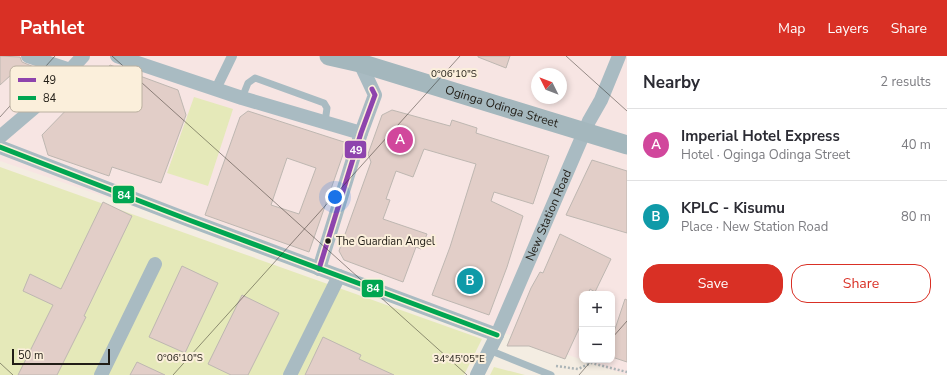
<!DOCTYPE html>
<meta charset="utf-8">
<style>
body{margin:0;font-family:"Nunito Sans",sans-serif;background:#f2f2f3;color:#2b2b33}
.controls{position:absolute;right:12px;bottom:12px;display:grid;overflow:hidden;border-radius:8px;box-shadow:0 2px 6px #0003}
.controls button{width:36px;height:36px;display:grid;place-items:center;padding:0;border:0;border-bottom:1px solid #e1e1e2;background:#fff;color:#2b2b33;font:20px sans-serif}
.compass{position:absolute;left:531px;top:12px;width:36px;height:36px;border-radius:50%;background:#fff;box-shadow:0 2px 6px #0003;rotate:312deg}
.scale{position:absolute;left:12px;bottom:10px;width:98px;box-sizing:border-box;padding-left:4px;border:2px solid #211d16;border-top:0;font-size:11px;line-height:14px;white-space:nowrap;color:#211d16;-webkit-text-stroke:3px #fbefdb;paint-order:stroke}
.you{position:absolute;left:335px;top:141px;width:14px;height:14px;margin:-10px;border:3px solid #fff;border-radius:50%;background:#1a73e8;box-shadow:0 0 0 6px #1a73e833}
.badge{display:grid;place-items:center;width:26px;height:26px;border-radius:50%;background:#d93025;color:#fff;font-size:13px;font-weight:700}
.pin{position:absolute;translate:-50% -50%;border:2px solid #fff;box-shadow:0 1px 4px #0006}
.list{margin:0;padding:0;list-style:none}
h2{display:flex;justify-content:space-between;align-items:center;height:52px;margin:0;padding:0 16px;font-size:17px}
h2 small{font-size:13px;font-weight:400;color:#7c7c81}
.list li{display:grid;grid-template-columns:26px 1fr auto;gap:12px;align-items:center;box-sizing:border-box;height:72px;padding:0 16px;border-top:1px solid #e1e1e2}
.list b{display:block;font-size:15px;white-space:nowrap}
.list p{margin:0;font-size:13px;white-space:nowrap;color:#7c7c81}
.list em{font-size:13px;font-style:normal;color:#7c7c81}
.actions{display:flex;gap:8px;padding:12px 16px}
.actions a{flex:1;padding:9px 0;border:1px solid #d93025;border-radius:16px;text-align:center;font-size:14px;color:#d93025}
.actions .main{background:#d93025;color:#fff}
.map{position:relative;flex:none;width:627px;height:319px;overflow:hidden}
header{display:flex;align-items:center;gap:24px;box-sizing:border-box;height:56px;padding:0 20px;background:#d93025;color:#fff}
header strong{font-size:19px}
nav{display:flex;gap:22px;margin-inline-start:auto;font-size:14px}
main{display:flex}
aside{flex:1;background:#fff}
.map>svg:first-child{display:block}
.commercial{fill:#f7e5e3;fill-rule:evenodd}
.green{fill:#e5e9b9}
.building{fill:#e2cec8;stroke:#beb7b1;fill-rule:evenodd}
.lines{fill:none;stroke-linecap:round;stroke-linejoin:round}
.path{stroke:#acb5b7;stroke-width:2.5;stroke-dasharray:2 2;stroke-linecap:butt}
.service{stroke:#a9bbc2;stroke-width:7}
.pedestrian{stroke:#a9bbc2;stroke-width:10}
.minor{stroke:#a9bbc2;stroke-width:14}
.secondary{stroke:#a4b7bd;stroke-width:19}
.bus-1-casing{stroke:#fbefdb;stroke-width:8}
.bus-2-casing{stroke:#fbefdb;stroke-width:8}
.bus-1{stroke:#8e44ad;stroke-width:5}
.bus-2{stroke:#00a651;stroke-width:5}
.ticks{fill:none;stroke:#211d16;stroke-width:1;stroke-opacity:0.45}
.bus-dot{fill:#211d16;stroke:#fbefdb;stroke-width:1.5}
.labels{text-anchor:middle;stroke-width:4;stroke-linejoin:round;paint-order:stroke}
.bus-label{font-size:11px;fill:#211d16;stroke:#fbefdb;text-anchor:start}
.street-label{font-size:12px;fill:#211d16;stroke:#fbefdb}
.key{fill:#fbefdb;stroke:#bab0a0;stroke-width:1}
.key-label{font-size:11px;fill:#211d16}
.ticks-label{font-size:10px;text-anchor:middle;fill:#211d16;stroke:#fbefdb;stroke-width:4;stroke-linejoin:round;paint-order:stroke}
.line-badge{stroke:#fbefdb;stroke-width:1.5}
.badge-label{font-size:11px;text-anchor:middle;font-weight:bold;fill:#fff}
</style>
<header>
<strong>Pathlet</strong>
<nav><a>Map</a><a>Layers</a><a>Share</a></nav>
</header>
<main>
<div class="map">
<svg width="627" height="319" viewBox="0 0 627 319">
<rect width="100%" height="100%" fill="#f4ede2"/>
<path class="commercial" d="M0,0h627v319l-627,-214zM537,18h24v24h-24zM582,238h30v66h-30z"/>
<g class="green">
<polygon points="194,41 233,53 208,130 167,117"/>
<polygon points="0,111 482,283 464,319 0,319"/>
<polygon points="494,311 525,319 490,319"/>
</g>
<g class="building">
<polygon points="0,0 20,1 22,6 34,11 18,26 11,19 0,29"/>
<polygon points="478,0 510,0 506,12 478,1"/>
<polygon points="110,9 178,34 186,59 161,127 112,111 109,120 48,99 42,79"/>
<polygon points="392,54 450,70 452,64 477,72 476,77 549,100 533,148 494,136 491,145 523,160 507,211 489,259 432,239 450,191 476,108 424,93 413,121 396,115 386,143 390,144 383,163 427,178 421,193 416,191 403,226 344,204 339,195 371,106 368,98 382,59"/>
<path d="M248,55l99,32 -38,109 -104,-37 35,-98zM287,102l29,10 -17,46 -28,-9z"/>
<polygon points="592,104 627,115 627,177 566,159"/>
<polygon points="103,146 132,160 84,260 86,261 57,319 18,319 53,249 23,235 30,218 61,233"/>
<polygon points="560,178 611,203 595,236 590,233 588,238 582,238 582,266 565,303 529,290 507,290 531,232 540,216 543,217"/>
<polygon points="182,210 218,227 185,297 149,281"/>
<polygon points="242,239 279,257 248,319 231,319 208,308"/>
<polygon points="625,243 627,244 627,306 612,301 612,282"/>
<polygon points="323,281 361,299 359,303 394,319 305,319"/>
<polygon points="137,306 165,319 130,319"/>
</g>
<g class="lines">
<polyline class="path" points="556,310 578,313 591,307 627,316"/>
<g class="service">
<polyline points="242,42 248,27 255,22 324,47 327,52 325,66"/>
<polyline points="489,294 551,319"/>
</g>
<polyline class="pedestrian" points="216,33 232,0"/>
<g class="minor">
<polyline points="28,0 70,14"/>
<polyline points="117,0 242,42 361,77"/>
<polyline points="0,81 41,46 83,0"/>
<polyline points="0,91 189,164 497,279"/>
<polyline points="319,213 361,77 375,39 360,7 362,2"/>
<polyline points="101,319 155,208"/>
<polyline points="290,319 339,220"/>
<path id="s1" d="M477,319l20,-40 92,-214 12,-21 18,-44"/>
</g>
<path class="secondary" id="s2" d="M329,0l31,7 267,82"/>
<defs>
<polyline id="bus-1" points="319,213 361,77 375,39 372,33"/>
<polyline id="bus-2" points="0,91 189,164 497,279"/>
</defs>
<use href="#bus-1" class="bus-1-casing"/>
<use href="#bus-2" class="bus-2-casing"/>
<use href="#bus-1" class="bus-1"/>
<use href="#bus-2" class="bus-2"/>
</g>
<path class="ticks" d="M112,0l355,319M566,0l61,55M0,61l55,-61M612,282l15,-17M0,307l13,12M173,319l287,-319M579,319l13,-15"/>
<circle class="bus-dot" cx="328" cy="185" r="3.5"/>
<g class="labels">
<g class="bus-label">
<text x="336" y="189">The Guardian Angel</text>
</g>
<g class="street-label">
<text dy="4" stroke="none"><textPath href="#s2" startOffset="180">Oginga Odinga Street</textPath></text>
<text dy="4" stroke="none"><textPath href="#s1" startOffset="175">New Station Road</textPath></text>
</g>
</g>
<rect x="10" y="10" width="132" height="46" rx="6" class="key"/>
<rect x="18" y="22" width="18" height="4" fill="#8e44ad"/>
<rect x="18" y="40" width="18" height="4" fill="#00a651"/>
<g class="key-label">
<text x="43" y="28">49</text>
<text x="43" y="46">84</text>
</g>
<g class="ticks-label">
<text x="454" y="21">0°06'10"S</text>
<text x="180" y="305">0°06'10"S</text>
<text x="459" y="306">34°45'05"E</text>
</g>
<g class="line-badge">
<rect x="344" y="84" width="23" height="19" rx="4" fill="#8e44ad"/>
<rect x="112" y="129" width="23" height="19" rx="4" fill="#00a651"/>
<rect x="361" y="223" width="23" height="19" rx="4" fill="#00a651"/>
</g>
<g class="badge-label">
<text x="356" y="98">49</text>
<text x="124" y="143">84</text>
<text x="373" y="236">84</text>
</g>
</svg>
<div class="controls">
<button>+</button>
<button>−</button>
</div>
<svg class="compass" viewBox="-18 -18 36 36"><path d="M0-13l5 13h-10z" fill="#e53935"/><path d="M0 13l5-13h-10z" fill="#7c7c81"/></svg>
<div class="scale">50 m</div>
<div class="you"></div>
<div class="pin badge" style="left:400px;top:84px;background:#d1479c">A</div>
<div class="pin badge" style="left:470px;top:225px;background:#0f9aa8">B</div>
</div>
<aside>
<h2>Nearby<small>2 results</small></h2>
<ul class="list">
<li><span class="badge" style="background:#d1479c">A</span><div><b>Imperial Hotel Express</b><p>Hotel · Oginga Odinga Street</p></div><em>40 m</em></li>
<li><span class="badge" style="background:#0f9aa8">B</span><div><b>KPLC - Kisumu</b><p>Place · New Station Road</p></div><em>80 m</em></li>
</ul>
<div class="actions"><a class="main">Save</a><a>Share</a></div>
</aside>
</main>
